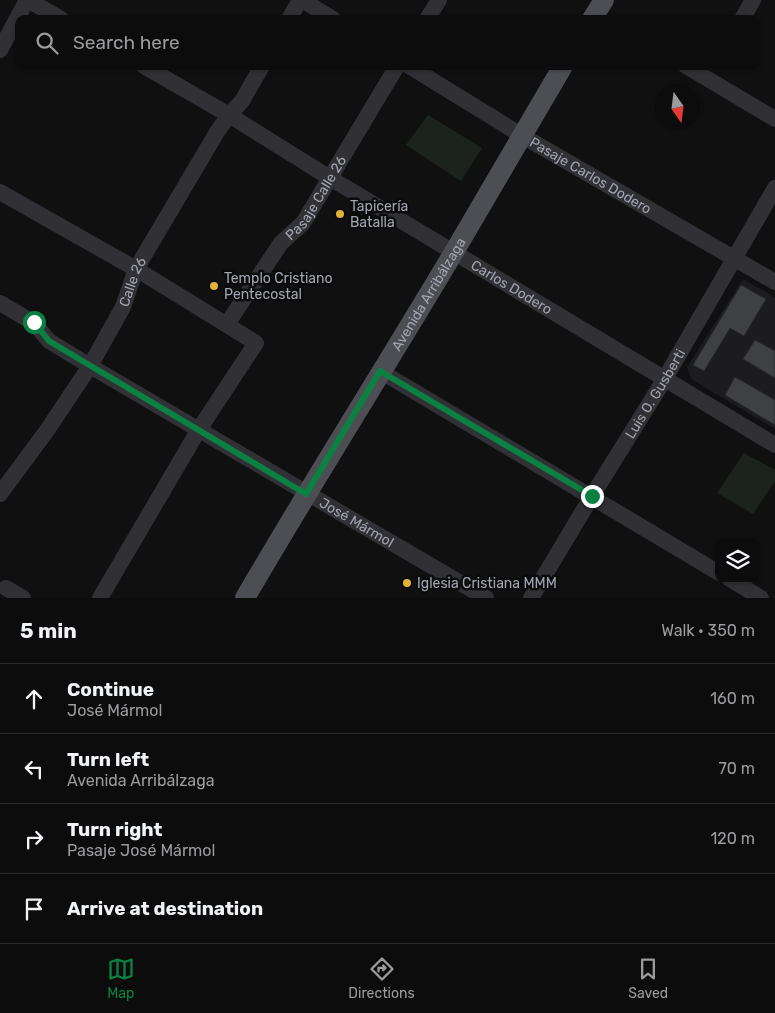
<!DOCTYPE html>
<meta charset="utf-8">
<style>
body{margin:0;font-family:Rubik,sans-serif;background:#151516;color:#f1f3f6}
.controls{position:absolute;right:15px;bottom:15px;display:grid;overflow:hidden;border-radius:10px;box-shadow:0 1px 4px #0004}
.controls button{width:45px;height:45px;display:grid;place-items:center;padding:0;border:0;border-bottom:1px solid #2c2c2e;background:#0c0c0d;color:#f1f3f6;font:25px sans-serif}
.compass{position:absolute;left:655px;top:85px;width:45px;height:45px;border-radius:50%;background:#0c0c0d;box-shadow:0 1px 4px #0004;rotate:166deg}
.stop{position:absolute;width:15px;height:15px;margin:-11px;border:4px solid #0b8043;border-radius:50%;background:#fff}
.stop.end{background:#0b8043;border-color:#fff;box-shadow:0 1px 5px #0008}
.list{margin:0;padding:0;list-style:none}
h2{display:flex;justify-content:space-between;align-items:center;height:65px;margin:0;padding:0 20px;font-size:21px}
h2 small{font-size:16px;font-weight:400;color:#9a9b9d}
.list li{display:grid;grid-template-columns:32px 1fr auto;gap:15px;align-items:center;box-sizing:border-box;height:70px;padding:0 20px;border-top:1px solid #2c2c2e}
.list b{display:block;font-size:19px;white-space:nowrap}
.list p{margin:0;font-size:16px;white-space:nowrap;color:#9a9b9d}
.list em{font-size:16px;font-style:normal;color:#9a9b9d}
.icon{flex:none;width:28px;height:28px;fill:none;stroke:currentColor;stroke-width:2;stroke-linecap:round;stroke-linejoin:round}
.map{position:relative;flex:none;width:775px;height:598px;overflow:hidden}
.search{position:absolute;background:#0c0c0d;box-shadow:0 1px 4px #0004;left:15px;right:15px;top:15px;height:55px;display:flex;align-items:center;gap:12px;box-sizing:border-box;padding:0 18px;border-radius:10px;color:#9a9b9d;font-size:19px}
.sheet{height:345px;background:#0c0c0d}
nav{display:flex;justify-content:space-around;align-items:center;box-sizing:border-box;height:70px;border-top:1px solid #2c2c2e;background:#0c0c0d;font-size:14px;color:#9a9b9d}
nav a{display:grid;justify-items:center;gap:2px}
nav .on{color:#0b8043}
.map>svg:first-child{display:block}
.built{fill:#1c1c1e}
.green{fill:#1c231d}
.building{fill:#3f4044;stroke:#2a2a2d}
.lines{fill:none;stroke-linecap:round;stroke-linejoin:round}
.minor{stroke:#313135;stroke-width:16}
.major{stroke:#4d4e54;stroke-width:20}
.route{stroke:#0b8043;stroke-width:6}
.poi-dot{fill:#e2b436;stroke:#0b0b0c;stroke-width:2}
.labels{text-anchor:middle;stroke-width:5;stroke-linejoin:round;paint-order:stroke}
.street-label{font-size:14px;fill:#a2a5b1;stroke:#0b0b0c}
.poi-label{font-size:14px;fill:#a2a5b1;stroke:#0b0b0c;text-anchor:start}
</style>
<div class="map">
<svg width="775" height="598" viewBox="0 0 775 598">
<rect width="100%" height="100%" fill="#101011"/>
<polygon class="built" points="743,279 775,297 775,429 691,379 687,367"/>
<g class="green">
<polygon points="428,115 482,148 461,181 406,145"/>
<polygon points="744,453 775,470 775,481 753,514 717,493"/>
</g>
<g class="building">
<polygon points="741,285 766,299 744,336 730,328 704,371 693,365"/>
<polygon points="755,340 775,351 775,378 743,359"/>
<polygon points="735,377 775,400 775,425 725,395"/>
</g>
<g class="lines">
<g class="minor">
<polyline points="28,0 61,19"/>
<polyline points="302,0 333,19"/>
<polyline points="289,19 300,0"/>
<polyline points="427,19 439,0"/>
<polyline points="742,19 753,0"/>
<polyline points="0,50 27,0"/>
<path id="s1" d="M144,66l85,49 101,63 445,267"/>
<path id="s2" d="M409,66l112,69 254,147"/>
<polyline points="686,66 775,119"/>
<polyline points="0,192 136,269 256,343 198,431 100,598"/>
<path id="s3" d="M0,303l34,20 15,18 41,25 396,232"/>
<path id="s4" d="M227,324l54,-81 22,-20 94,-157"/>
<polyline points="380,371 719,573"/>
<path id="s5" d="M0,494l48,-65 42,-63 33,-59 13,-38 81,-137 12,-17 13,-14 20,-35"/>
<polyline points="730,579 761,598"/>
<polyline points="6,588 23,598"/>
<path id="s6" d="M531,598l61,-102 72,-116 111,-192"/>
</g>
<g class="major">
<polyline points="592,19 604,0"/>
<path id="s7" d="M245,598c68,-117 140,-230 209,-346 37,-62 72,-124 109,-186"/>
</g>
</g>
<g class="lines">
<polyline class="route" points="34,322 49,341 306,494 380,371 592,496"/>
</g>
<g class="poi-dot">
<circle cx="340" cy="214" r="5"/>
<circle cx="214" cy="286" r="5"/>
<circle cx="407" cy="583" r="5"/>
</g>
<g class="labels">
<g class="street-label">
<text dy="5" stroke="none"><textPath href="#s2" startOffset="212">Pasaje Carlos Dodero</textPath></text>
<text dy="5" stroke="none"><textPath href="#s4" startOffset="155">Pasaje Calle 26</textPath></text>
<text dy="5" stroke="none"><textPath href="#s5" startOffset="251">Calle 26</textPath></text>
<text dy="5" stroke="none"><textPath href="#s1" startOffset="429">Carlos Dodero</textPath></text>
<text dy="5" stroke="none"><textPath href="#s7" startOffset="355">Avenida Arribálzaga</textPath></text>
<text dy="5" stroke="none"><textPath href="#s6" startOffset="239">Luis O. Gusberti</textPath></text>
<text dy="5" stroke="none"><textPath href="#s3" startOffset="420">José Mármol</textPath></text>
</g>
<g class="poi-label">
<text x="350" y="211">Tapicería<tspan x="350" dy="16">Batalla</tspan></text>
<text x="224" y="283">Templo Cristiano<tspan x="224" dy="16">Pentecostal</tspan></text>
<text x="417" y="588">Iglesia Cristiana MMM</text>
</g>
</g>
</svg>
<div class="controls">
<button><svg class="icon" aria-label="layers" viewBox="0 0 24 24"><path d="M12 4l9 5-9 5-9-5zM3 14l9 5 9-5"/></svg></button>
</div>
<svg class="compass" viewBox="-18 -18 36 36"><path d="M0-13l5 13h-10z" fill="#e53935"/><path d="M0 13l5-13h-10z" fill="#9a9b9d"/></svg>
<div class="stop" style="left:34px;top:322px"></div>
<div class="stop end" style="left:592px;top:496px"></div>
<div class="search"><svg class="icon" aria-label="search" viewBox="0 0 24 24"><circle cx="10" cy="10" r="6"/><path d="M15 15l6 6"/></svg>Search here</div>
</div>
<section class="sheet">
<h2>5 min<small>Walk · 350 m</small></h2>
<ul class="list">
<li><svg class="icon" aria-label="ahead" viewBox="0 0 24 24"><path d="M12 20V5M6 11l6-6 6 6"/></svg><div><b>Continue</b><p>José Mármol</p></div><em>160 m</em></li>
<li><svg class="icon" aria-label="left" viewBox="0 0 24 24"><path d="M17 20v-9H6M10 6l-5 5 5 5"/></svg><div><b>Turn left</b><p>Avenida Arribálzaga</p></div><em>70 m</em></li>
<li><svg class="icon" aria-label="right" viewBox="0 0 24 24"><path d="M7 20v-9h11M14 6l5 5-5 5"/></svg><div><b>Turn right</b><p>Pasaje José Mármol</p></div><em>120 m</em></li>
<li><svg class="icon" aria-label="arrive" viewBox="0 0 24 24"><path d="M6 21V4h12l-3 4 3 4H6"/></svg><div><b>Arrive at destination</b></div></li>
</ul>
</section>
<nav>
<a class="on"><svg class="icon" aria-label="map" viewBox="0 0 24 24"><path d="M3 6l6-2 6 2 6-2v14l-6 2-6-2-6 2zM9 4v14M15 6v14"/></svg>Map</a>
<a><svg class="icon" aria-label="directions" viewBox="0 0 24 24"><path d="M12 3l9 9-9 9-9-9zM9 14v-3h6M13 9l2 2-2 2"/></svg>Directions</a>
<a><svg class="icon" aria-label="saved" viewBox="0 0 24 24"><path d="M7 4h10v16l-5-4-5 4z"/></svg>Saved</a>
</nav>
